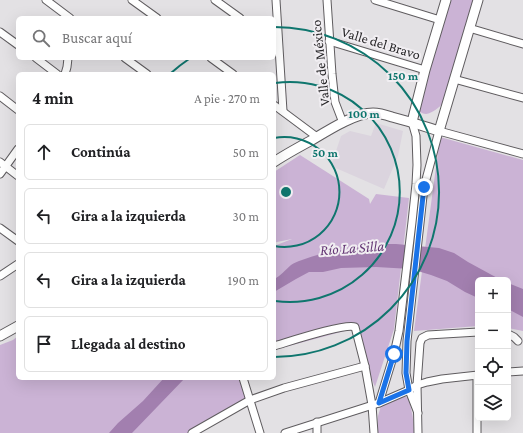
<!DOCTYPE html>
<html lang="es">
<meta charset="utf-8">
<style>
body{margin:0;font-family:"Crimson Pro",serif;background:#f6f6f6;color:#202124}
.controls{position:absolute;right:12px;bottom:12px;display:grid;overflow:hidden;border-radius:6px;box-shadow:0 4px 16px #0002}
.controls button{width:36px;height:36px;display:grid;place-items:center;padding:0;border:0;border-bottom:1px solid #e0e0e0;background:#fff;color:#202124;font:20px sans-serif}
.stop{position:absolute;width:12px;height:12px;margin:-9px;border:3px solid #1a73e8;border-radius:50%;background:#fff}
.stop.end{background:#1a73e8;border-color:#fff;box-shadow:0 1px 4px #0008}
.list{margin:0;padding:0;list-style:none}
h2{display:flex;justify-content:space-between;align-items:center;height:52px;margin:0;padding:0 16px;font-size:17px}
h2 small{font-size:13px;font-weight:400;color:#757577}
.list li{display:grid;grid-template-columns:26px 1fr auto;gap:12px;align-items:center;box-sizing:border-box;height:56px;margin:0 8px 8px;padding:0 8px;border:1px solid #e0e0e0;border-radius:6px}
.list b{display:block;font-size:15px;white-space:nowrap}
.list em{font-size:13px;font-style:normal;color:#757577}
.icon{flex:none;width:22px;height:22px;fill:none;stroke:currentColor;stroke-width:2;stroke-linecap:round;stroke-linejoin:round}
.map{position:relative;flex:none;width:523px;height:433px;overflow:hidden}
.search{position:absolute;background:#fff;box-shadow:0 4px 16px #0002;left:16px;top:16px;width:260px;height:44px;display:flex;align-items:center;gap:10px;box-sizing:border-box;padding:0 14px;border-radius:6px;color:#757577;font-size:15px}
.panel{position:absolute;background:#fff;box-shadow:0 4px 16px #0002;left:16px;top:72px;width:260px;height:308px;border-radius:6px}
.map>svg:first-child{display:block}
.built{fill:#dbd4de}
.green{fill:#cbb3d5}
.water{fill:#a27faf}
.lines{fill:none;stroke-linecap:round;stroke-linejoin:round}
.street-casing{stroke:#5f5c5f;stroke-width:9}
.secondary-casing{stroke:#5f5c5f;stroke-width:11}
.street{stroke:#fff;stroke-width:7}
.secondary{stroke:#fff;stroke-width:9}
.route{stroke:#1a73e8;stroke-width:5}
.ring{fill:none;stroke:#0f766e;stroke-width:2}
.labels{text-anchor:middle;stroke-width:4;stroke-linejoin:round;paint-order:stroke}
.street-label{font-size:14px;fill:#282729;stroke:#f1eef2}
.water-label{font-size:15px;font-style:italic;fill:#653875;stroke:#f1eef2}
.centre{fill:#0f766e;stroke:#f1eef2;stroke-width:2}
.ring-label{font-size:12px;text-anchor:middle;font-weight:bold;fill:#0f766e;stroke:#f1eef2;stroke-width:4;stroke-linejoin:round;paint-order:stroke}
</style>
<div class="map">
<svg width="523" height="433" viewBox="0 0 523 433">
<rect width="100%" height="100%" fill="#e3e1e4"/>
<polygon class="built" points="376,123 403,131 398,156 384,189 331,166 341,136 350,131 371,136"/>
<g class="green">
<path d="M450,0h23l-30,103c-3,4 -11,10 -17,11 -2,0 -4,-1 -6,-2l-1,-7z"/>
<polygon points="440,137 523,160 523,331 508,328 508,280 478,280 478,326 414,331"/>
<polygon points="300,155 369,199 370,204 376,194 409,198 394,329 375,387 352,329 274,350 274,246 292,239 277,242 274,243 274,172"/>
<polygon points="18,336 18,378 245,378 250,400 194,433 0,433 0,345 13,340"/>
<path d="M404,396l4,2c4,12 6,23 6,35h-37l1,-17 3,-10z"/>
</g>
<g class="water">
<path d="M378,244h18l43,4 15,5 14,9 33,18h-23v18l-13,-6 -18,-11 -16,-6 -20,-6 -35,-2 -35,1 -18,4h-14l-13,7 -22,13v-13c7,-3 11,-9 17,-14 3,-2 7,-4 11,-5 25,-10 50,-11 76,-16z"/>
<polygon points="508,283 523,289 523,317 508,309"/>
<polygon points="164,378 185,378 132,433 109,433 118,423 143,401"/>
</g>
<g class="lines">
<defs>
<g id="street">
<polyline points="46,0 70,18"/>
<polyline points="132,0 157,18"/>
<polyline points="215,0 240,18"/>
<polyline points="276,0 283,111"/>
<polyline points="327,0 332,74 335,102 343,123"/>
<polyline points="375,0 440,20"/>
<polyline points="469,28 523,44"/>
<polyline points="0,32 18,45"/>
<polyline points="329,41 425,70"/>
<polyline points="36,58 57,74"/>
<polyline points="125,58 147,74"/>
<polyline points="211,58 233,74"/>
<polyline points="65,74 67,67 68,58"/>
<polyline points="454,79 523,98"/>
<polyline points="0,96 18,110"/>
<polyline points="274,105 317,137"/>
<polyline points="0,162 18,176"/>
<polyline points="0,174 18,149"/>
<polyline points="0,228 18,241"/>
<polyline points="0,276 18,264"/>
<polyline points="508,334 514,337 518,341"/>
<path d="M274,346c14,-4 71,-23 81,-19l10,39 7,39 2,28"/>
<polyline points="508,372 523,371"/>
<polyline points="477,376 477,433"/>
<polyline points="243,378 260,433"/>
<polyline points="379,403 394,354 399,331 412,222 416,184 417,165 416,136 412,122"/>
<polyline points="418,413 409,390 406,373 407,341 424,187 439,131 523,154"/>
<polyline points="192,433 250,400 284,388 365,366"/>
<polyline points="285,433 379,403 409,390 417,385 427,382 442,379 478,375"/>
<polyline points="317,433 317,422"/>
<polyline points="418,433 417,385 420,343 422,338 428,335 478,332"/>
</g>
<g id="secondary">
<polyline points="412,122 425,70 446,0"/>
<path d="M274,162c12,-8 25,-15 38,-22 15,-9 43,-27 61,-27 7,0 13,2 19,4 16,4 31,9 47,14l39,-131"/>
<polyline points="0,336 18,326"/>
</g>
</defs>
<use href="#street" class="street-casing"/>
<use href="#secondary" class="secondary-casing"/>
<use href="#street" class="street"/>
<use href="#secondary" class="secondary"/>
</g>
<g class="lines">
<polyline class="route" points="394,354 379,403 409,390 406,373 407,341 424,187"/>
</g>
<g class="ring">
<path d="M274 138A55 55 0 1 1 274 246"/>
<path d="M275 83A110 110 0 1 1 275 301"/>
<path d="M171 73A165 165 0 0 1 189 59M274 27A165 165 0 1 1 274 357"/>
</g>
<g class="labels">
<g class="street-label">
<text transform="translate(381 43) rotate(17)" y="5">Valle del Bravo</text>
<text transform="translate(320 63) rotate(-96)" y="5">Valle de México</text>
</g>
<g class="water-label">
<text transform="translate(352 248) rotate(-4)" y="5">Río La Silla</text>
</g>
</g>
<circle cx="286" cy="192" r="6" class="centre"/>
<g class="ring-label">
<text x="403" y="80">150 m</text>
<text x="364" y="118">100 m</text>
<text x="325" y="157">50 m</text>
</g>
</svg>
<div class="controls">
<button>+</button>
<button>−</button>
<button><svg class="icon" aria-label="locate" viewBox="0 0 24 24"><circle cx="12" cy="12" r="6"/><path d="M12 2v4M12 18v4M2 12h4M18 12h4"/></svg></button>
<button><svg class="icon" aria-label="layers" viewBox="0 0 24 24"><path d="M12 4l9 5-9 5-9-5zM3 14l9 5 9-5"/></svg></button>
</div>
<div class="stop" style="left:394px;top:354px"></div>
<div class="stop end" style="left:424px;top:187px"></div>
<div class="search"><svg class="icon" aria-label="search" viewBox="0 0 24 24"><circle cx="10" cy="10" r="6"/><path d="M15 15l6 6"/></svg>Buscar aquí</div>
<section class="panel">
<h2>4 min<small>A pie · 270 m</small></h2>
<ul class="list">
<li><svg class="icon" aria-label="ahead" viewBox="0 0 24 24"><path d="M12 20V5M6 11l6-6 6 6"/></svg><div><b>Continúa</b></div><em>50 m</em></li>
<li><svg class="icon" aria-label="left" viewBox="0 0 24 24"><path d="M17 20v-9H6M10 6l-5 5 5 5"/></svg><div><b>Gira a la izquierda</b></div><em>30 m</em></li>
<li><svg class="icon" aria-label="left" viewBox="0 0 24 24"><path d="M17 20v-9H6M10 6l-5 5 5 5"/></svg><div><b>Gira a la izquierda</b></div><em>190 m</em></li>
<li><svg class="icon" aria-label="arrive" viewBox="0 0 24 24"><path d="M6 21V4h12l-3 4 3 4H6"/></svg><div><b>Llegada al destino</b></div></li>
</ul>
</section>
</div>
